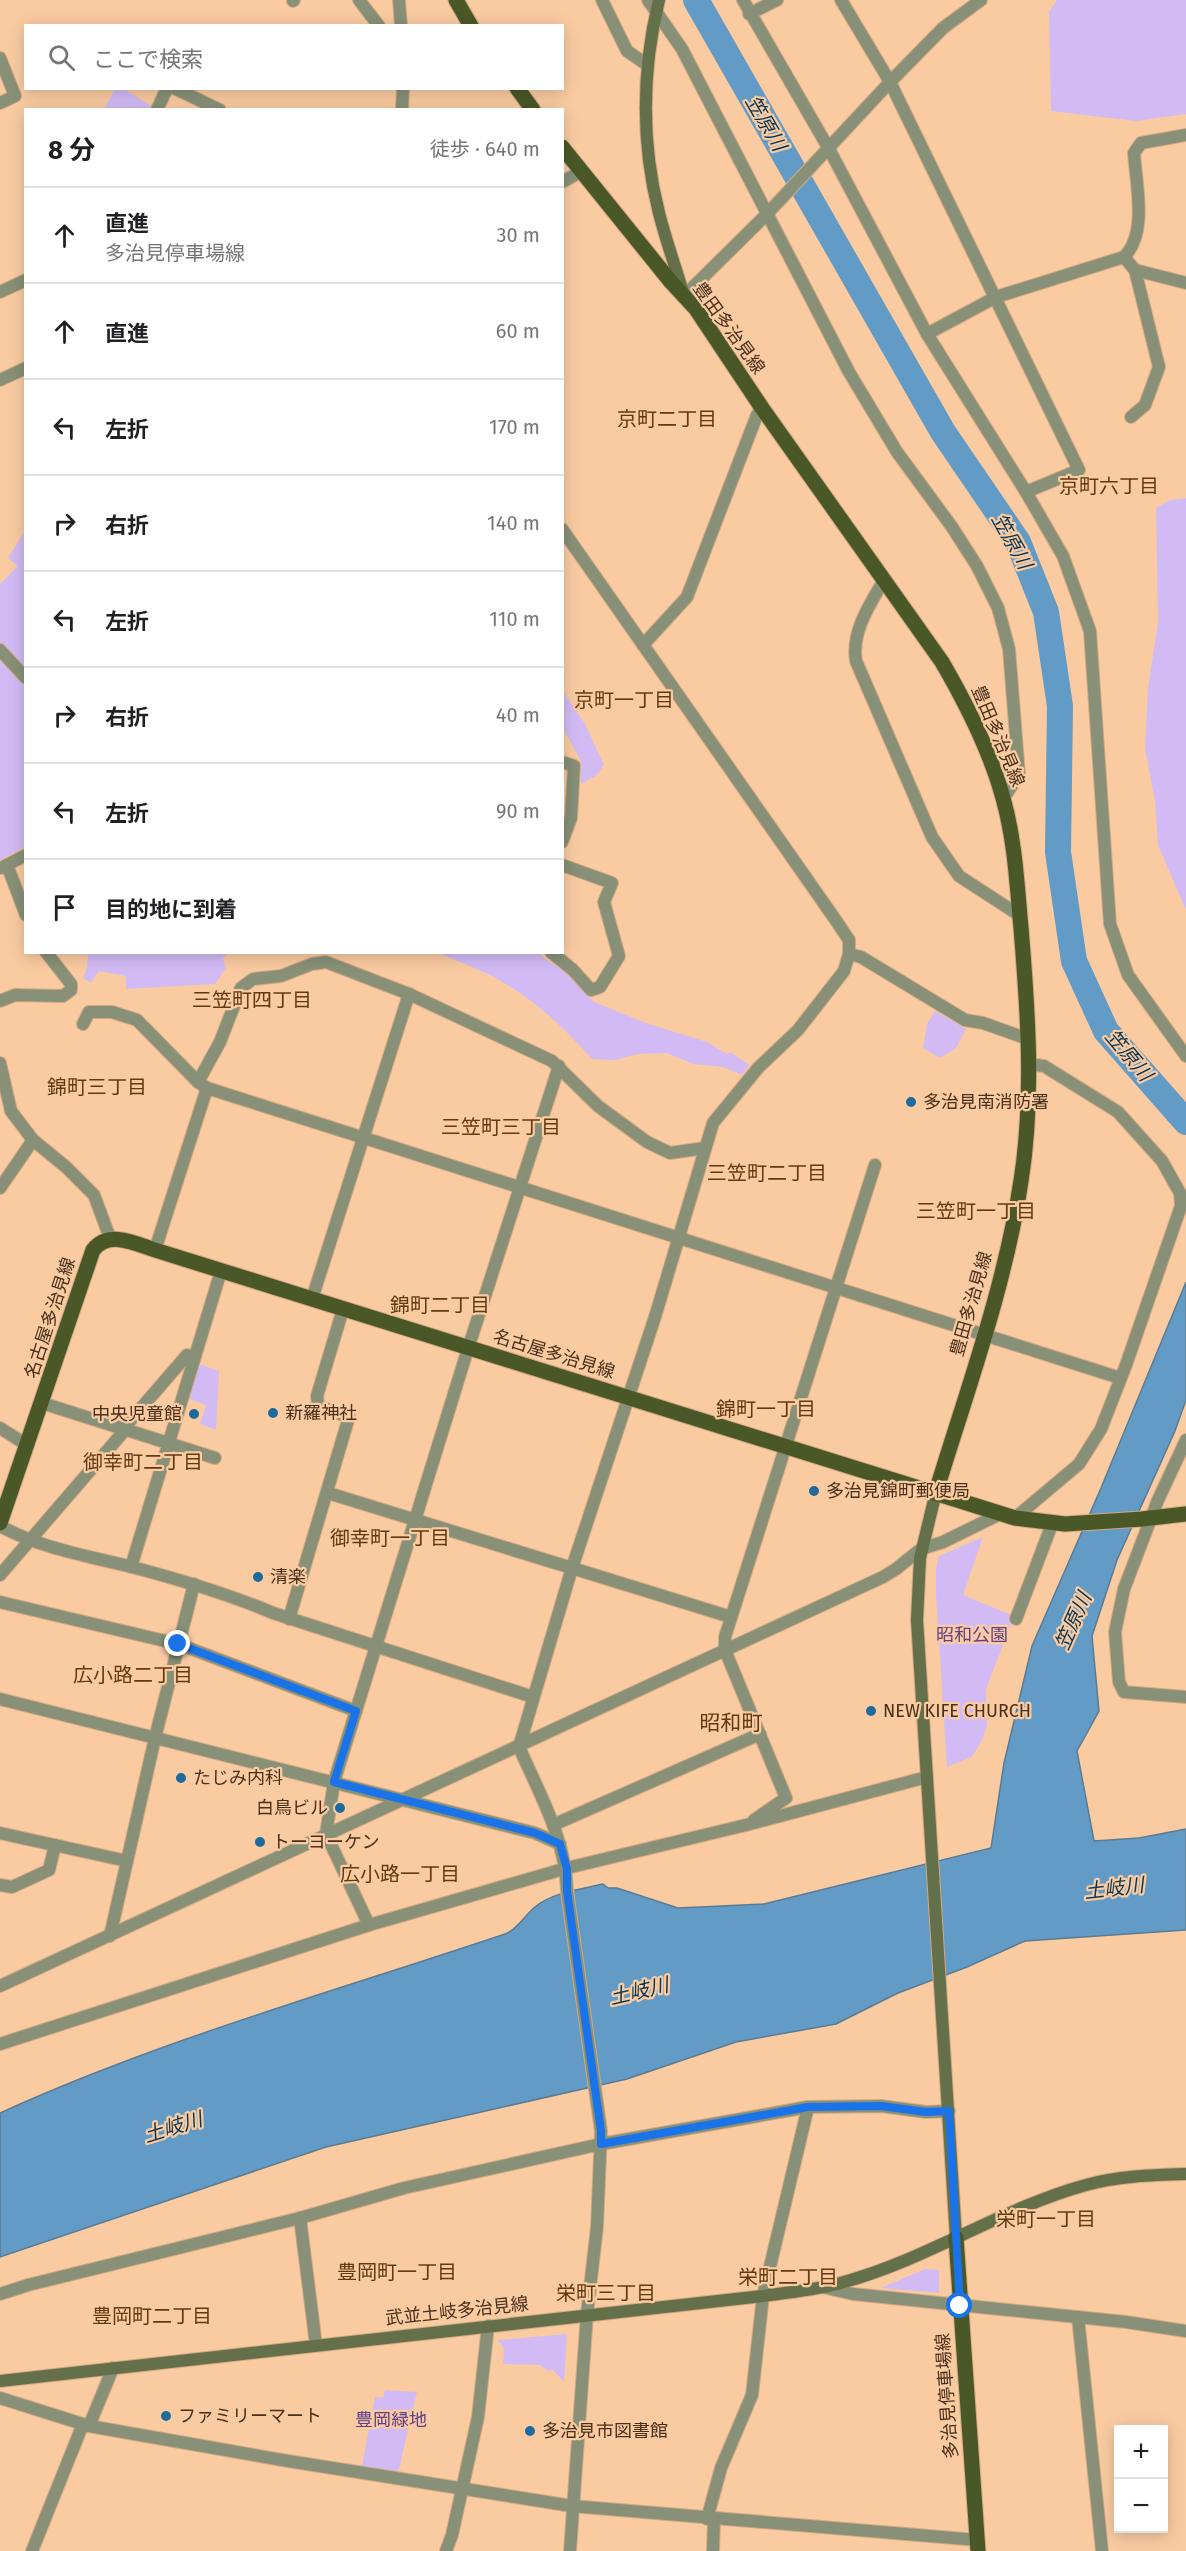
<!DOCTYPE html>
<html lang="ja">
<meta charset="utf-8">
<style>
body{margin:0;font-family:"Fira Sans","Noto Sans JP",sans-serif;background:#f6f6f6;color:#202124}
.controls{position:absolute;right:18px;bottom:18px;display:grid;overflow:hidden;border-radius:0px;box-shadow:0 3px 15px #0003}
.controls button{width:54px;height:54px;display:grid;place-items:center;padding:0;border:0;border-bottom:2px solid #e0e0e0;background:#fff;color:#202124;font:30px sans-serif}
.stop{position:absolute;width:18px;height:18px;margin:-14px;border:4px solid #1a73e8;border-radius:50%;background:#fff}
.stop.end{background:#1a73e8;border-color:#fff;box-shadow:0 2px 6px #0008}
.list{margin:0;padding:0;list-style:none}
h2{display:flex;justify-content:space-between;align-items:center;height:78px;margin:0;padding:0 24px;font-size:26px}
h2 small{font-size:20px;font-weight:400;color:#757577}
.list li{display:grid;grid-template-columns:39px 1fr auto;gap:18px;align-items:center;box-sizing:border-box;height:96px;padding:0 24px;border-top:2px solid #e0e0e0}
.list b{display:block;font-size:22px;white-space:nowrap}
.list p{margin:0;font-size:20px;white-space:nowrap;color:#757577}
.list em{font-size:20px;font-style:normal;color:#757577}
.icon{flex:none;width:33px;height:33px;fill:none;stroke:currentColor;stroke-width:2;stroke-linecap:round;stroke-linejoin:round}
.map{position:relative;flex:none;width:1186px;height:2551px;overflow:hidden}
.search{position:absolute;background:#fff;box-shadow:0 3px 15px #0003;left:24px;top:24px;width:540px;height:66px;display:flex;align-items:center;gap:15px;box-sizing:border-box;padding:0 21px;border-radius:0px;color:#757577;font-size:22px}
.panel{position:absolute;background:#fff;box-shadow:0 3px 15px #0003;left:24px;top:108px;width:540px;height:846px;border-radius:0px}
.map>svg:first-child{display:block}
.green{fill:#d2bbf5}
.water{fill:#629bc6;stroke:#5a7b93;stroke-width:1.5}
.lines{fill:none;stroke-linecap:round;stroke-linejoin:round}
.river{stroke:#629bc6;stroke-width:26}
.street-casing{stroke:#d3a984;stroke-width:14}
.secondary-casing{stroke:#d3a984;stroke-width:14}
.primary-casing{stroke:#d3a984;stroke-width:17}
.street{stroke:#889177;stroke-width:12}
.secondary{stroke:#637049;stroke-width:12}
.primary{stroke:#4a5827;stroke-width:15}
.route{stroke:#1a73e8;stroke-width:8}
.poi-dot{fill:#1d6a9c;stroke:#facba1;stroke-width:2}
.labels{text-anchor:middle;stroke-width:4.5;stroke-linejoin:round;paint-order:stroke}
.street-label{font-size:18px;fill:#48301b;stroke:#facba1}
.poi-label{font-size:18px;fill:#48301b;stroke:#facba1;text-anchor:start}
.park-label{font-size:18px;fill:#614089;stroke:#facba1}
.water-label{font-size:20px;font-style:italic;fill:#083654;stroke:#facba1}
.neighbourhood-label{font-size:20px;fill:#613a11;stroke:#facba1}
.quarter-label{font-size:21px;fill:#613a11;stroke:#facba1}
</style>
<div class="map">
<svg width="1186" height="2551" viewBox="0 0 1186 2551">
<rect width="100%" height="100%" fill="#facba1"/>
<g class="green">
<polygon points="1057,0 1186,0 1186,114 1136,121 1051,111 1049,12"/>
<polygon points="115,89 124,89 153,107 152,109 104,110"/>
<polygon points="1186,498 1186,910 1158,845 1155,801 1145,749 1148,688 1158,622 1156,508 1170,500"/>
<polygon points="25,531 26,669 20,677 26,683 25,847 0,860 0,584 18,566 8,558"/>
<polygon points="563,691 585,724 604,765 597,775 581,784 581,761 563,728"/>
<polygon points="88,953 88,952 228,953 223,958 226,968 215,984 126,989 126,976 99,971 91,983 83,978 87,968"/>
<path d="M439,953h98l28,19 29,30 52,21 61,19 20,12 3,-2 19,13 -7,10 -19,-8 -30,-3 -26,-11 -29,1 -23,6 -23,-1c-25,-28 -54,-56 -86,-75 -21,-13 -45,-21 -67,-31z"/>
<polygon points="935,1011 966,1029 956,1048 940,1058 923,1048 927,1024"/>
<polygon points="199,1364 219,1371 216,1430 200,1424 206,1405 189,1399"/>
<polygon points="983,1537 963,1595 1014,1616 986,1689 987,1725 983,1738 972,1757 947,1767 936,1594 936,1568 939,1556"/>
<polygon points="925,2269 939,2270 939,2293 881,2288"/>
<polygon points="567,2334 564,2382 552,2369 548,2371 540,2365 503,2364 504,2349 498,2340"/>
<polygon points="385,2390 417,2392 398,2473 362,2466 375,2397 383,2398"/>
</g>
<path class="water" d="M1186,1282v118l-11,31 -58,129 -25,76 7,75 -22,40 17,90 45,-3 47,-9v101l-161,11 -58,26 -69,26 -62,31 -100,18 -109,37 -301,68 -326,110v-144c163,-74 336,-122 505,-179 12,-4 20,-19 30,-27 18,-15 47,-18 68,-23l5,4h9l61,20 86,-4 227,-56 13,-85 28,-117 69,-158z"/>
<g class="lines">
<polyline class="river" points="696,0 943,432 1018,542 1046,612 1060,706 1058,852 1074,961 1106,1031 1186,1122"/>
<defs>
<g id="street">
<polyline points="359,0 379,26"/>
<polyline points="399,0 401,26"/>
<polyline points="602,0 627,51 646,64"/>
<polyline points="648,0 682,49 849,372 897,452 952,527 977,566 998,608 1009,649 1019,775 1003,799"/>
<polyline points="743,0 829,149 927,334 1026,492 1063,556 1090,631 1110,924 1128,975 1186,1056"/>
<polyline points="841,0 890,82 1079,470 1026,492"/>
<polyline points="293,1 294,0"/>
<polyline points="749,14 777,0"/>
<polyline points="0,58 15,96 0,103"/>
<polyline points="174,88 220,110"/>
<polyline points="157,110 167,88"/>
<polyline points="402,110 403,88"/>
<polyline points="562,182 582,171"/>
<polyline points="1124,257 1135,270 1159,367 1145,405 1131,417"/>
<polyline points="1135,270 1186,283"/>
<polyline points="0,292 26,280"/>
<polyline points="684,296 767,214 890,82 943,28 981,0"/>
<path d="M927,334l69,-37 128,-40c24,-24 12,-72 10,-104l7,-10 45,-8"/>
<polyline points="0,380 26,368"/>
<path d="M562,529l275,393 12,18v14l-5,17 -46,59 -40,38 -45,55 -58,194 -83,251 -53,179c20,46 47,92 48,144l34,240 -4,96 -10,87 -17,237"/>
<path d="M884,580c-14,24 -33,52 -28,81l76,176 27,39 60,39"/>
<polyline points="643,645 687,597 757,415 762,408"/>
<polyline points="0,650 26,678"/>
<polyline points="562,762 574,766 571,818 562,842"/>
<polyline points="7,865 26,915"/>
<polyline points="1,868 26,855"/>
<polyline points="551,952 573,970 591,990 600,987 619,956 604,902 612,883 562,865"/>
<polyline points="849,954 861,957 965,1020 983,1023 1028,1039"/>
<polyline points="0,1001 15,995 63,996 71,990 71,984 46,952"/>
<polyline points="83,1024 89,1012 112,1012 137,1020 198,1082 207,1088 1120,1378"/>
<polyline points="0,1063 11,1111 33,1140 66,1167 94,1195 110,1238"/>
<polyline points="198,1082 220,1042 241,988 253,979 281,976 312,964 326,962 409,994 552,1061 598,1106 647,1142 670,1153 705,1148"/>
<polyline points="0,1188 33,1140"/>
<polyline points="155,1250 207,1088"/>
<polyline points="312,1299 409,994"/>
<polyline points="42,1403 215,1458"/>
<polyline points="0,1428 27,1445"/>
<polyline points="123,1429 187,1355"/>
<polyline points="1186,1440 1158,1500 1124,1589 1115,1632 1119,1682 1124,1692 1186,1697"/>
<polyline points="328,1493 731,1617"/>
<polyline points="1015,1518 1079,1464 1101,1429 1126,1365 1181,1206 1180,1193 1162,1161 1118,1112 1044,1066 1028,1064"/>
<path d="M0,1526c41,22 83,29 128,40 50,13 98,27 145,47l260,84"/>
<polyline points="131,1567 221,1271"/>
<polyline points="0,1575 125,1430"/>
<polyline points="0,1602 178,1644 356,1711"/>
<polyline points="289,1619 349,1417 318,1406 317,1396 343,1309"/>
<polyline points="1016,1619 1052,1524"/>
<polyline points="0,1699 535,1833 560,1844"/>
<polyline points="754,1820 786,1798 725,1650 725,1637 875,1165"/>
<polyline points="553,1825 760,1734"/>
<polyline points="0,1833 127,1861"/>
<polyline points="0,1885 12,1887 49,1870 55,1845"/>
<polyline points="369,1925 326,1834 334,1782 466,1355 559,1066"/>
<polyline points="110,1936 155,1738 194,1584"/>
<polyline points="0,1986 883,1577 896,1569 921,1549 943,1542 1000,1514"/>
<polyline points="0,2044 369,1925 567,1868 746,1825 927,1777"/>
<polyline points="300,2218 316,2345"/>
<polyline points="822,2287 853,2294 1126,2322 1186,2331"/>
<polyline points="0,2294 28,2285 300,2218 404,2188 601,2144 808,2107 881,2106 926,2112 949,2111"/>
<polyline points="1078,2317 1102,2551"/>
<polyline points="0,2398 89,2426 288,2461 572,2506 977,2540"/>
<polyline points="89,2426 113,2368"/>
<polyline points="707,2519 721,2468 752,2395 763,2296 808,2107"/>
<polyline points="32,2551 83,2424"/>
<polyline points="446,2551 452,2535 478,2417 488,2326"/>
<polyline points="713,2551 714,2519"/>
</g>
<g id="secondary">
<path d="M659,0c-17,70 -18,142 0,213 7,28 17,55 25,83"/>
<polyline points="936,1492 920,1558 917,1620 956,2238"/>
<path d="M0,2381l763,-85c26,-4 55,-6 81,-14 84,-23 158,-74 242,-97 32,-9 67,-10 100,-11"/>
</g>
<g id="primary">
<polyline points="456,0 471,26"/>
<polyline points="517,88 533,110"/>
<path d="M562,147l109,135 25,27 66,99 180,254c25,43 48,88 61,136 12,42 14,87 18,130 7,84 13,170 0,253 -16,106 -54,209 -85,311"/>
<path d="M0,1523l93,-273c16,-20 41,-7 62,0l860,268 50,6 77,-5 44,-5"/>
<polyline points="956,2238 978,2551"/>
</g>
</defs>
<use href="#street" class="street-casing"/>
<use href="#secondary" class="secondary-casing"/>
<use href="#primary" class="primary-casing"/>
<use href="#street" class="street"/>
<use href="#secondary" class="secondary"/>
<use href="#primary" class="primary"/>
</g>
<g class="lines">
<polyline class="route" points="178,1644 356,1711 334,1782 535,1833 560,1844 567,1869 567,1891 601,2131 601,2144 808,2107 881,2106 926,2112 949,2111 960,2306"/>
</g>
<g class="poi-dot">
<circle cx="911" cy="1102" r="6"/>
<circle cx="273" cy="1413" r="6"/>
<circle cx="194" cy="1414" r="6"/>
<circle cx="814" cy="1491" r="6"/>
<circle cx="258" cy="1577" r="6"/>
<circle cx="871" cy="1711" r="6"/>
<circle cx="181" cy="1778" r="6"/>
<circle cx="340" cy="1808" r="6"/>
<circle cx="260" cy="1842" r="6"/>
<circle cx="166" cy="2416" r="6"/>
<circle cx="530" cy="2431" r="6"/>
</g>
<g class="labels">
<g class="street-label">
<text transform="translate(729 328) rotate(54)" y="6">豊田多治見線</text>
<text transform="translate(998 736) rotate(67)" y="6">豊田多治見線</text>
<text transform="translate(971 1304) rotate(-74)" y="6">豊田多治見線</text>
<text transform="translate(50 1318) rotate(-72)" y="6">名古屋多治見線</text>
<text transform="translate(554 1354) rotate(17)" y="6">名古屋多治見線</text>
<text transform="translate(457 2311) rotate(-6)" y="6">武並土岐多治見線</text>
<text transform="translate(947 2396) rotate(-94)" y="6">多治見停車場線</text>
</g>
<g class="poi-label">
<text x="923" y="1108">多治見南消防署</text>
<text x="285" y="1419">新羅神社</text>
<text x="182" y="1420" text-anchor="end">中央児童館</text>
<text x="826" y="1497">多治見錦町郵便局</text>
<text x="270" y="1583">清楽</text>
<text x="883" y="1717">NEW KIFE CHURCH</text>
<text x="193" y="1784">たじみ内科</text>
<text x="328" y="1814" text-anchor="end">白鳥ビル</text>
<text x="272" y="1848">トーヨーケン</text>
<text x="178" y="2422">ファミリーマート</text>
<text x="542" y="2437">多治見市図書館</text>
</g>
<g class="park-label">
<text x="972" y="1641">昭和公園</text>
<text x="391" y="2426">豊岡緑地</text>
</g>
<g class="water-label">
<text transform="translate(766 123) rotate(60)" y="7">笠原川</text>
<text transform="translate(1012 541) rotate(61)" y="7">笠原川</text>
<text transform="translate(1129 1055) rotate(50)" y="7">笠原川</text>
<text transform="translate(1073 1621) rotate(-66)" y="7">笠原川</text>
<text transform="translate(1114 1888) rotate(-7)" y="7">土岐川</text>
<text transform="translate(639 1991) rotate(-13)" y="7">土岐川</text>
<text transform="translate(173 2127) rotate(-17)" y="7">土岐川</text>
</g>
<g class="neighbourhood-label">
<text x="667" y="426">京町二丁目</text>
<text x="1109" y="493">京町六丁目</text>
<text x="624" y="707">京町一丁目</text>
<text x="252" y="1007">三笠町四丁目</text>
<text x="97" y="1094">錦町三丁目</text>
<text x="501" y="1134">三笠町三丁目</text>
<text x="767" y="1180">三笠町二丁目</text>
<text x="976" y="1218">三笠町一丁目</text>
<text x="440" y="1312">錦町二丁目</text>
<text x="766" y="1416">錦町一丁目</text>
<text x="143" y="1469">御幸町二丁目</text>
<text x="390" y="1545">御幸町一丁目</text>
<text x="133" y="1682">広小路二丁目</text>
<text x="400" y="1881">広小路一丁目</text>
<text x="1046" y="2226">栄町一丁目</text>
<text x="397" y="2279">豊岡町一丁目</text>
<text x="788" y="2284">栄町二丁目</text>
<text x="606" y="2300">栄町三丁目</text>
<text x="152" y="2323">豊岡町二丁目</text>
</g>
<g class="quarter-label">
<text x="731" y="1730">昭和町</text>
</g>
</g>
</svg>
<div class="controls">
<button>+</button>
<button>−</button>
</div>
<div class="stop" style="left:960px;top:2306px"></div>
<div class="stop end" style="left:178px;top:1644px"></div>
<div class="search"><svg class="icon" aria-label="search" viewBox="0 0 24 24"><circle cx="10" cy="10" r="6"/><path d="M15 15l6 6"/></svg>ここで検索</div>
<section class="panel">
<h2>8 分<small>徒歩 · 640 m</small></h2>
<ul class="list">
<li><svg class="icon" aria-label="ahead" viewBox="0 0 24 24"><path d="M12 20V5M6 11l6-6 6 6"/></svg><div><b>直進</b><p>多治見停車場線</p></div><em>30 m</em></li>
<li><svg class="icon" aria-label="ahead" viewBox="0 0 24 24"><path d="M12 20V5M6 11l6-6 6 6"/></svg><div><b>直進</b></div><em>60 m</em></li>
<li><svg class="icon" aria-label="left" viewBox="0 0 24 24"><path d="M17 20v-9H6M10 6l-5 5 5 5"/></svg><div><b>左折</b></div><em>170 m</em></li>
<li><svg class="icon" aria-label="right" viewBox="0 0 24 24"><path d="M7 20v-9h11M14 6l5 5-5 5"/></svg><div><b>右折</b></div><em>140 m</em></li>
<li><svg class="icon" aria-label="left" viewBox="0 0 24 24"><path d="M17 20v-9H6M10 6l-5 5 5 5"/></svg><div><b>左折</b></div><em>110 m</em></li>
<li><svg class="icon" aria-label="right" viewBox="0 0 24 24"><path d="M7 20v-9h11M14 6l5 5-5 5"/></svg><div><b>右折</b></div><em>40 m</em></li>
<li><svg class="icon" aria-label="left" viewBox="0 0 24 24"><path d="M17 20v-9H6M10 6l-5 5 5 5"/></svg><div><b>左折</b></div><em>90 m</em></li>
<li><svg class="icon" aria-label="arrive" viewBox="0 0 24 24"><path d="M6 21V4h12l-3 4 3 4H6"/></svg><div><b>目的地に到着</b></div></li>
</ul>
</section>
</div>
